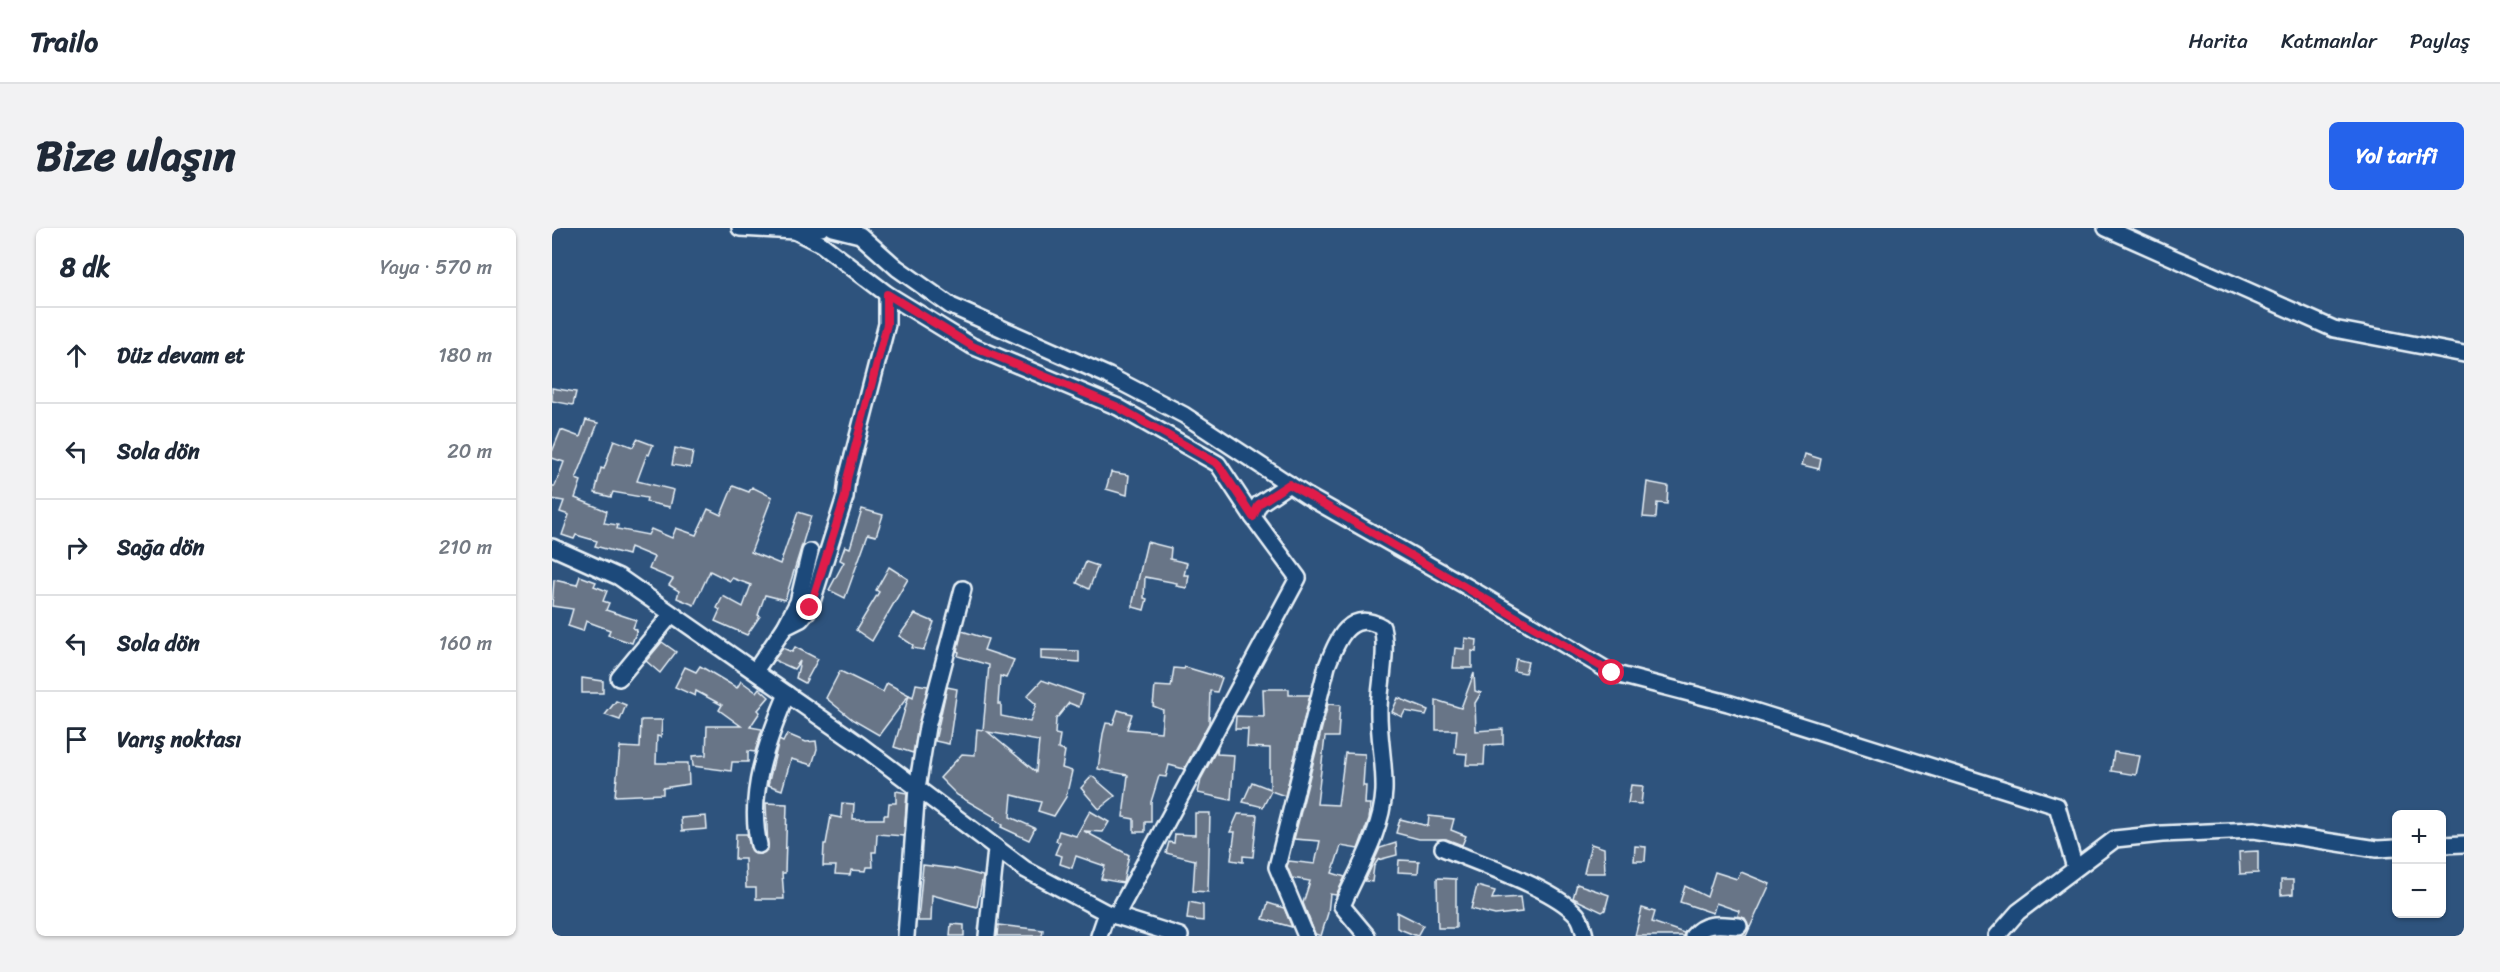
<!DOCTYPE html>
<html lang="tr">
<meta charset="utf-8">
<style>
body{margin:0;font-family:Sriracha,sans-serif;background:#f2f2f3;color:#1f2937}
.controls{position:absolute;right:18px;bottom:18px;display:grid;overflow:hidden;border-radius:9px;box-shadow:0 2px 4px #0004}
.controls button{width:54px;height:54px;display:grid;place-items:center;padding:0;border:0;border-bottom:2px solid #e0e1e3;background:#fff;color:#1f2937;font:30px sans-serif}
.stop{position:absolute;width:18px;height:18px;margin:-14px;border:4px solid #e11d48;border-radius:50%;background:#fff}
.stop.end{background:#e11d48;border-color:#fff;box-shadow:0 2px 6px #0008}
.list{margin:0;padding:0;list-style:none}
h2{display:flex;justify-content:space-between;align-items:center;height:78px;margin:0;padding:0 24px;font-size:26px}
h2 small{font-size:20px;font-weight:400;color:#747a83}
.list li{display:grid;grid-template-columns:39px 1fr auto;gap:18px;align-items:center;box-sizing:border-box;height:96px;padding:0 24px;border-top:2px solid #e0e1e3}
.list b{display:block;font-size:22px;white-space:nowrap}
.list em{font-size:20px;font-style:normal;color:#747a83}
.icon{flex:none;width:33px;height:33px;fill:none;stroke:currentColor;stroke-width:2;stroke-linecap:round;stroke-linejoin:round}
.map{position:relative;flex:none;width:1912px;height:708px;overflow:hidden;border-radius:9px}
header{display:flex;align-items:center;gap:36px;box-sizing:border-box;height:84px;padding:0 30px;background:#fff;border-bottom:2px solid #e0e1e3}
header strong{font-size:28px}
nav{display:flex;gap:33px;margin-inline-start:auto;font-size:21px}
.intro{display:flex;align-items:center;justify-content:space-between;box-sizing:border-box;height:144px;padding:0 36px}
h1{margin:0;font-size:42px}
.button{padding:15px 27px;border-radius:9px;background:#2563eb;color:#fff;font-size:21px;font-weight:700}
main{display:flex;gap:36px;padding:0 36px}
aside{flex:1;background:#fff;border-radius:9px;box-shadow:0 2px 4px #0004}
.map>svg:first-child{display:block}
.building{fill:#687587;stroke:#e8f1f8;stroke-width:1.5;fill-rule:evenodd}
.lines{fill:none;stroke-linecap:round;stroke-linejoin:round}
.minor-casing{stroke:#e8f1f8;stroke-width:20}
.minor{stroke:#1f4a7a;stroke-width:15}
.route{stroke:#e11d48;stroke-width:8}
</style>
<header>
<strong>Trailo</strong>
<nav><a>Harita</a><a>Katmanlar</a><a>Paylaş</a></nav>
</header>
<div class="intro"><h1>Bize ulaşın</h1><a class="button">Yol tarifi</a></div>
<main>
<aside>
<h2>8 dk<small>Yaya · 570 m</small></h2>
<ul class="list">
<li><svg class="icon" aria-label="ahead" viewBox="0 0 24 24"><path d="M12 20V5M6 11l6-6 6 6"/></svg><div><b>Düz devam et</b></div><em>180 m</em></li>
<li><svg class="icon" aria-label="left" viewBox="0 0 24 24"><path d="M17 20v-9H6M10 6l-5 5 5 5"/></svg><div><b>Sola dön</b></div><em>20 m</em></li>
<li><svg class="icon" aria-label="right" viewBox="0 0 24 24"><path d="M7 20v-9h11M14 6l5 5-5 5"/></svg><div><b>Sağa dön</b></div><em>210 m</em></li>
<li><svg class="icon" aria-label="left" viewBox="0 0 24 24"><path d="M17 20v-9H6M10 6l-5 5 5 5"/></svg><div><b>Sola dön</b></div><em>160 m</em></li>
<li><svg class="icon" aria-label="arrive" viewBox="0 0 24 24"><path d="M6 21V4h12l-3 4 3 4H6"/></svg><div><b>Varış noktası</b></div></li>
</ul>
</aside>
<div class="map">
<svg width="1912" height="708" viewBox="0 0 1912 708">
<rect width="100%" height="100%" fill="#2e537d"/>
<filter id="ink" filterUnits="userSpaceOnUse"><feTurbulence type="fractalNoise" baseFrequency=".0167" numOctaves="2"/><feDisplacementMap in="SourceGraphic" scale="12" xChannelSelector="R" yChannelSelector="G"/><feConvolveMatrix kernelMatrix="1 2 1 2 8 2 1 2 1" color-interpolation-filters="sRGB"/></filter>
<g filter="url(#ink)">
<g class="building">
<polygon points="0,160 24,164 21,177 0,173"/>
<polygon points="34,192 46,195 24,251 29,253 23,270 55,283 52,295 66,297 65,301 96,307 99,301 120,310 124,300 144,307 156,281 169,287 181,258 197,264 200,259 220,269 199,324 228,336 246,284 259,288 233,372 213,367 206,387 208,388 195,407 163,393 168,382 165,380 171,368 191,379 199,357 180,350 178,353 158,343 142,377 125,370 127,363 117,357 121,351 97,341 102,329 78,319 76,327 43,318 45,313 24,307 22,311 10,307 17,287 8,284 12,273 0,271 0,258 3,258 12,234 0,230 0,224 9,202 28,209"/>
<polygon points="85,211 101,217 97,227 95,226 85,253 122,262 118,279 94,274 95,270 61,264 59,269 43,265 49,240 52,241 62,212 81,219"/>
<polygon points="123,220 141,224 138,240 120,237"/>
<polygon points="1253,226 1269,231 1267,241 1250,237"/>
<polygon points="559,244 577,247 575,267 554,261"/>
<polygon points="1095,254 1116,258 1115,276 1105,275 1104,290 1091,289"/>
<polygon points="310,281 331,287 324,308 316,306 293,370 277,362 292,334 288,332 293,318 298,320"/>
<polygon points="595,314 619,320 618,331 635,335 632,347 637,347 635,360 624,358 625,355 593,349 592,370 595,371 592,382 581,379 581,374"/>
<polygon points="534,334 546,338 537,361 525,355"/>
<polygon points="337,339 356,351 320,413 304,402 327,364 324,362"/>
<polygon points="28,348 44,354 42,358 55,363 51,373 57,375 54,382 84,392 81,400 85,402 80,415 56,407 58,402 34,393 31,403 16,398 21,381 0,378 2,352 25,357"/>
<polygon points="363,386 382,394 372,422 360,420 361,417 347,408"/>
<path d="M410,403l26,8 -4,11 30,10 -8,18 -6,-2 -2,28h3v12l29,6 6,-18 -9,-8 15,-16 41,15 -4,12 -10,-4 -13,16 -1,15 5,1 -2,14 7,2 -3,17 10,3 -6,26 -12,19 -16,-5 3,-9 -29,-7 -2,22 25,11 -6,12 -28,-13 2,-2 -9,-6 1,-2 -38,-22 -17,-17 22,-24 13,1 2,-26 6,1 6,-65 -31,-9 1,-4 -2,-1zM436,504l51,9 -3,31z"/>
<polygon points="913,410 925,412 924,424 920,423 920,440 901,440 903,420 912,421"/>
<polygon points="110,414 124,424 108,445 94,433"/>
<polygon points="243,419 266,431 253,455 244,450 248,433 242,441 222,432 231,420 240,424"/>
<polygon points="489,422 527,423 527,434 489,431"/>
<polygon points="964,431 976,434 973,445 962,443"/>
<polygon points="148,438 185,460 189,453 204,464 207,460 217,469 206,482 208,484 198,499 210,501 203,524 196,523 196,534 180,534 179,543 141,538 140,528 154,527 155,498 189,498 167,482 170,477 144,463 143,468 123,459 133,439 144,444"/>
<polygon points="633,439 670,450 665,464 658,463 657,495 632,541 617,537 614,549 607,548 599,574 599,594 593,594 593,604 582,604 582,591 571,589 576,547 546,541 551,506 554,495 561,496 566,482 580,486 575,501 609,504 611,482 601,478 603,458 619,459 622,440 632,441"/>
<polygon points="288,443 331,464 335,455 357,467 327,507 301,492 274,470"/>
<polygon points="922,445 923,463 929,465 923,475 924,503 951,501 951,516 933,517 932,537 914,537 915,526 903,525 905,502 884,502 884,472 909,480"/>
<polygon points="30,450 51,453 51,465 30,465"/>
<polygon points="364,456 376,458 361,525 342,519 357,467 361,469"/>
<polygon points="395,459 405,461 397,516 383,513"/>
<polygon points="711,461 737,461 737,467 758,467 733,568 719,563 711,579 691,574 700,554 718,561 718,520 695,519 696,501 683,501 684,488 712,489"/>
<polygon points="846,470 876,482 874,487 853,483 850,489 840,484"/>
<polygon points="64,473 74,477 68,492 53,487"/>
<polygon points="776,476 788,477 786,509 773,509 765,576 786,577 793,525 813,526 811,558 814,558 813,576 819,576 817,591 806,621 789,618 780,645 793,649 784,667 778,666 776,685 769,708 763,706 751,675 758,653 740,650 735,638 737,633 763,636 768,613 742,611"/>
<polygon points="89,492 110,492 109,509 105,508 104,535 136,535 137,556 111,560 111,566 63,568 68,519 88,520"/>
<polygon points="235,506 254,514 264,513 265,521 260,537 239,531 230,562 216,557 227,512 231,514"/>
<polygon points="666,519 665,526 682,527 679,572 646,565 649,551"/>
<polygon points="1562,524 1588,528 1584,547 1559,543"/>
<polygon points="540,548 563,568 547,581 529,560"/>
<polygon points="1079,557 1091,558 1089,576 1076,575"/>
<polygon points="344,563 355,565 352,608 325,606 324,624 320,624 321,639 315,639 314,643 299,642 298,647 283,646 284,638 271,638 272,616 274,616 279,588 289,590 290,575 302,576 301,591 332,591 332,587 336,587 337,575 344,575"/>
<polygon points="214,575 235,576 233,645 230,645 232,671 204,671 204,660 194,660 193,631 183,631 184,606 195,606 198,619 203,626 209,626 216,621"/>
<polygon points="538,583 557,594 551,604 532,603 577,627 571,655 549,651 553,638 524,628 520,640 508,636 510,628 503,626 508,614 504,613 507,603 524,608"/>
<polygon points="643,585 658,585 656,664 641,663 643,632 614,625 617,614 622,615 623,606 643,607"/>
<polygon points="686,586 705,587 701,629 691,628 691,634 679,632 683,604 678,604"/>
<polygon points="154,588 155,601 130,603 129,590"/>
<polygon points="877,588 902,591 899,602 914,608 910,617 894,611 867,611 844,605 848,591 876,598"/>
<polygon points="844,615 845,627 826,632 822,638 820,654 813,653 828,620"/>
<polygon points="1039,616 1052,620 1053,645 1032,645"/>
<polygon points="1083,618 1094,619 1093,633 1082,633"/>
<polygon points="1706,623 1706,645 1688,646 1687,624"/>
<polygon points="847,632 867,633 866,645 846,644"/>
<polygon points="371,637 404,641 431,648 425,679 380,667 379,693 366,693"/>
<polygon points="1163,644 1185,651 1189,644 1218,656 1194,708 1182,708 1192,706 1197,699 1193,690 1186,688 1187,683 1164,675 1161,685 1128,674 1133,658 1155,669"/>
<polygon points="885,650 904,651 904,700 886,700"/>
<polygon points="1729,652 1741,652 1741,666 1729,667"/>
<polygon points="1025,656 1057,667 1053,682 1050,684 1021,670"/>
<polygon points="925,658 943,663 940,671 968,669 970,684 943,687 919,681"/>
<polygon points="637,674 651,677 651,693 635,691"/>
<polygon points="716,675 732,680 740,699 711,691"/>
<polygon points="1090,680 1103,684 1100,694 1132,705 1132,708 1083,708"/>
<polygon points="845,684 871,697 865,708 845,700"/>
<polygon points="399,696 412,697 412,708 398,708"/>
<polygon points="446,697 491,702 490,708 445,708"/>
</g>
<g class="lines">
<defs>
<g id="minor">
<polyline points="188,0 243,3 269,0"/>
<polyline points="280,0 308,7 345,40 399,78 557,148 632,187 755,268 914,358 1060,445 1176,475 1505,578 1523,640"/>
<polyline points="1554,0 1782,101 1912,126"/>
<polyline points="243,3 269,16 335,66 420,118 566,179 666,236 701,289"/>
<polyline points="0,319 67,349 308,517 474,642 555,685 628,708"/>
<polyline points="233,399 249,391 258,380 293,269 295,251 335,96 335,66"/>
<polyline points="203,443 233,399 246,374 258,324"/>
<polyline points="67,450 119,387"/>
<path d="M207,617c-12,-50 8,-104 28,-151"/>
<polyline points="1890,617 1912,616"/>
<path d="M891,620c34,15 111,40 134,67 5,6 6,13 8,21"/>
<polyline points="564,688 746,350 701,289 707,276 737,256"/>
<polyline points="354,708 365,560 375,499 411,361"/>
<polyline points="435,708 444,621"/>
<polyline points="547,708 555,685"/>
<path d="M754,708l-29,-69 50,-201c10,-25 22,-58 55,-39 6,25 -2,55 -3,81 -1,28 6,55 5,83 -2,40 -26,78 -42,115l25,30"/>
<path d="M1141,708c12,-15 29,-11 46,-10"/>
<polyline points="1445,708 1466,684 1563,611 1610,606 1702,602 1825,621 1844,620"/>
</g>
</defs>
<use href="#minor" class="minor-casing"/>
<use href="#minor" class="minor"/>
</g>
</g>
<g class="lines" filter="url(#ink)">
<polyline class="route" points="258,380 293,269 295,251 335,96 335,66 420,118 566,179 666,236 701,289 707,276 737,256 1060,445"/>
</g>
</svg>
<div class="controls">
<button>+</button>
<button>−</button>
</div>
<div class="stop" style="left:1060px;top:445px"></div>
<div class="stop end" style="left:258px;top:380px"></div>
</div>
</main>
